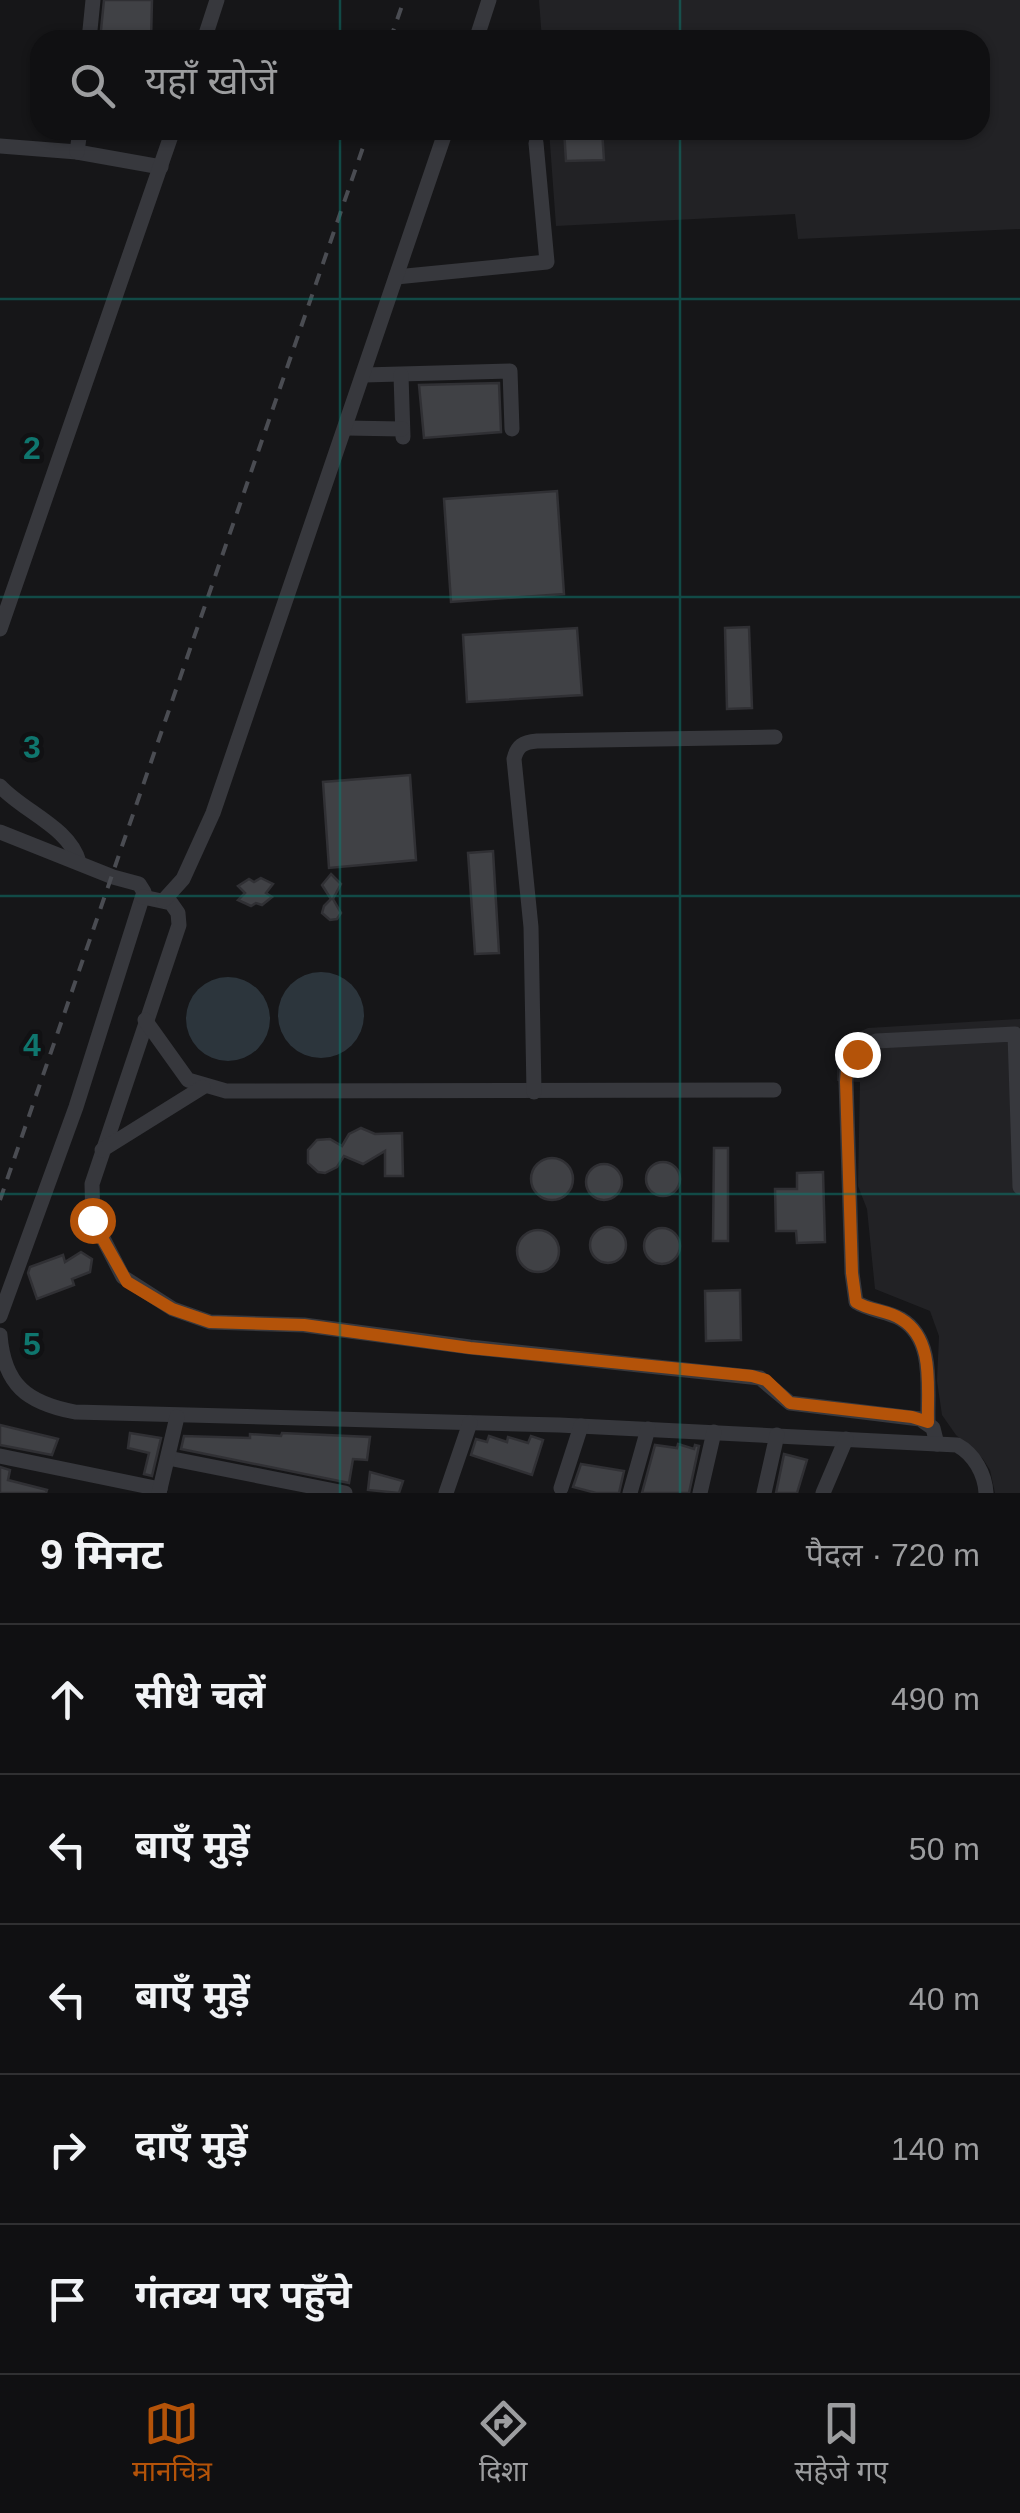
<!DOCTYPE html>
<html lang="hi">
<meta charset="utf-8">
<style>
body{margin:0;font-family:Arial,"Noto Sans Devanagari",sans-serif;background:#1e1e20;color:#f1f3f6}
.stop{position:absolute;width:30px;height:30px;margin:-22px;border:8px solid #b45309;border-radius:50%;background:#fff}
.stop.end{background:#b45309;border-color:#fff;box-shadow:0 2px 10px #0008}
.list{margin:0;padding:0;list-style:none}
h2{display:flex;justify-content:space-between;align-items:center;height:130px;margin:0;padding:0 40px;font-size:42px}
h2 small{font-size:32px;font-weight:400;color:#9c9d9f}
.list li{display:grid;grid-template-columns:65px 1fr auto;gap:30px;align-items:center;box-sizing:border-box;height:150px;padding:0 40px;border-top:2px solid #303032}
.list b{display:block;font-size:38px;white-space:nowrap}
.list em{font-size:32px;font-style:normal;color:#9c9d9f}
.icon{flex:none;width:55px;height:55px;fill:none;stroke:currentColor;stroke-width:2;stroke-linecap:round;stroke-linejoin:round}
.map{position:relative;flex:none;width:1020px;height:1493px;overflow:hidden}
.search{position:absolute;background:#101012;box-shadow:0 2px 8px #0004;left:30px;right:30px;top:30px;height:110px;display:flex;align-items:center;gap:25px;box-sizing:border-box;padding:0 35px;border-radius:30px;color:#9c9d9f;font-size:38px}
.sheet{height:880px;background:#101012}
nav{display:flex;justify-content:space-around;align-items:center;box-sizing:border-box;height:140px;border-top:2px solid #303032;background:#101012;font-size:28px;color:#9c9d9f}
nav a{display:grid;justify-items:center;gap:5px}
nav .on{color:#b45309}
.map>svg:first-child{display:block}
.built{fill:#222225}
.water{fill:#2c353c}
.building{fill:#404145;stroke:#303034;stroke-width:2.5}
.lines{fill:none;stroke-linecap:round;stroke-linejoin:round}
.minor{stroke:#37383d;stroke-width:15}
.rail{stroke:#4a4c52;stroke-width:4;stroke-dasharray:12 10;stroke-linecap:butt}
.route{stroke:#b45309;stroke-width:12}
.grid{fill:none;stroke:#0f766e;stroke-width:2.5;stroke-opacity:0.55}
.grid-label{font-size:32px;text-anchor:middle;font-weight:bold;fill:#0f766e;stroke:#111113;stroke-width:9;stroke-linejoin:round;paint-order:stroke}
</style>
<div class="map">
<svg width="1020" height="1493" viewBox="0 0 1020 1493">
<rect width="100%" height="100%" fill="#161618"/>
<g class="built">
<polygon points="539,0 1020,0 1020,229 798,239 795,214 556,226 549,130 980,130 980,40 542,40"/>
<polygon points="1020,1019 1020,1493 995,1493 990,1470 983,1459 956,1435 942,1415 937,1381 939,1336 930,1311 875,1289 867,1209 858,1186 860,1082 837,1081 837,1054 852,1035 868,1028"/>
</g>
<g class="water">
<circle cx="321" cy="1015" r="43"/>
<circle cx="228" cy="1019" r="42"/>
</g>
<g class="building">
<polygon points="104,0 152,0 151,40 100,40"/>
<polygon points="564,130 602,130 604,160 566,161"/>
<polygon points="499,383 501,432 424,438 419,385"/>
<polygon points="557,491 564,594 451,602 444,499"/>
<polygon points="749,627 752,708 727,709 725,628"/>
<polygon points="577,628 582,695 467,702 463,635"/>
<polygon points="410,775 416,860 329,868 323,782"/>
<polygon points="493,851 499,953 475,954 468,853"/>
<polygon points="331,874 341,884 333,899 341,913 337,919 330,920 322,913 324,906 331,899 322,885"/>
<polygon points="261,878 273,884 266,893 272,897 262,905 256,903 251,906 238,900 245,893 238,886 249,879 254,882"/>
<polygon points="361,1128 375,1134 402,1133 403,1176 385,1176 385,1151 363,1164 344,1156 337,1167 325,1173 318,1172 308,1163 308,1150 317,1140 330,1139 342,1146 349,1134"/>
<polygon points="714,1148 728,1148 728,1241 713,1241"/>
<circle cx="552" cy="1179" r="21"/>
<circle cx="663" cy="1179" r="17"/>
<circle cx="604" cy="1182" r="18"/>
<polygon points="823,1172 825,1242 797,1243 796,1231 776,1231 775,1189 797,1189 797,1173"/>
<circle cx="608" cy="1245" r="18"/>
<circle cx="662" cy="1246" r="18"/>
<circle cx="538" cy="1251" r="21"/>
<polygon points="81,1252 92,1259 90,1272 72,1279 74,1285 37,1299 28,1273 30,1267 63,1255 65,1262"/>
<polygon points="740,1290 741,1340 706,1341 705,1291"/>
<polygon points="0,1425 58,1439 52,1455 0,1445"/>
<polygon points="130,1433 161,1438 152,1476 144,1474 149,1453 128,1448"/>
<polygon points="282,1433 370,1437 367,1460 353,1459 349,1483 181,1449 184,1436 250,1438 250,1434 281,1436"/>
<polygon points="489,1436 507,1442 508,1437 528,1443 531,1436 543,1440 532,1475 471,1455 476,1439 487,1442"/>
<polygon points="678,1444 694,1449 695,1445 699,1446 689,1493 642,1493 655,1445 677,1448"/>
<polygon points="784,1454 807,1460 797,1493 776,1493"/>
<polygon points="581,1464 624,1471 619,1493 596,1493 573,1487"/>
<polygon points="0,1467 10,1470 8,1480 47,1490 46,1493 0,1493"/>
<polygon points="370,1472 403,1481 399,1493 368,1490"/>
</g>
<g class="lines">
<g class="minor">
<polyline points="89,40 93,0"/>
<polyline points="204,40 217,0"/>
<polyline points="476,40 489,0"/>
<polyline points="0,146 77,152 161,167"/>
<polyline points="77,152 80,130"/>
<polyline points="396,277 547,262 536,143"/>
<polyline points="364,375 510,371 512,429"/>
<polyline points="401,375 403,437"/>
<polyline points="346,428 402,429"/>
<polyline points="0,629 173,130"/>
<path d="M0,786c24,26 69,41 79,76"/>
<polyline points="0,832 113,877 139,884 144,892 76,1107 0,1316"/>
<polyline points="143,897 171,903 178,913 179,925 92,1184 93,1219 123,1277 173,1309 210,1322 304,1325 470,1347 760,1378 790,1403 920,1419 933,1428 937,1444"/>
<polyline points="164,900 183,879 213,813 446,130"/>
<polyline points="145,1020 188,1080 226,1091 774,1090"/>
<path d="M534,1092l-3,-165 -17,-168c3,-13 9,-17 23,-18l238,-4"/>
<polyline points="102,1150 203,1087"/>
<path d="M0,1335c4,50 27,68 75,77l484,13 398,20c17,9 28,29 29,48"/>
<path d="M928,1422c-1,-34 7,-83 -27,-103 -14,-8 -31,-8 -45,-17l-4,-29 -6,-192 1,-12 10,-15 19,-13 139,-7 5,153"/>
<polyline points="0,1456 160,1489"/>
<polyline points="168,1458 345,1493"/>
<polyline points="561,1488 581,1426"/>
<polyline points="159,1493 177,1417"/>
<polyline points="446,1493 470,1423"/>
<polyline points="630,1493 648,1429"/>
<polyline points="700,1493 714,1432"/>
<polyline points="764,1493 777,1435"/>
<polyline points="823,1493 846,1439"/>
</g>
<g class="rail">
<polyline points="390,40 404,0"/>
<polyline points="0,1200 369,130"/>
</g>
</g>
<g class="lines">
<path class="route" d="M92,1220l35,62 45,27 38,13 94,3 166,23 282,28 14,4 24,23 122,14 16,5c-1,-34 7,-83 -27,-103 -13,-9 -31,-8 -45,-17l-4,-29 -6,-191 1,-13 10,-15"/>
</g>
<path class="grid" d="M340,0v40M680,0v40M340,130v1363M680,130v1363M0,299h1020M0,597h1020M0,896h1020M0,1194h1020"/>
<g class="grid-label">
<text x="32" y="459">2</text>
<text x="32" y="758">3</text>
<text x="32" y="1056">4</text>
<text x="32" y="1355">5</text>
</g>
</svg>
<div class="stop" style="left:92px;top:1220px"></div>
<div class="stop end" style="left:857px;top:1054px"></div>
<div class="search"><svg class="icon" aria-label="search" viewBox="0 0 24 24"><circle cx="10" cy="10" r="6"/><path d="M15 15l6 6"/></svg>यहाँ खोजें</div>
</div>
<section class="sheet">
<h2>9 मिनट<small>पैदल · 720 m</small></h2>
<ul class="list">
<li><svg class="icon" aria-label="ahead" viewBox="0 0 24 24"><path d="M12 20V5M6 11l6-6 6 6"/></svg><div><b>सीधे चलें</b></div><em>490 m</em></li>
<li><svg class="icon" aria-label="left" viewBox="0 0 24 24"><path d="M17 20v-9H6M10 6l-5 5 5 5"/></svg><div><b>बाएँ मुड़ें</b></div><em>50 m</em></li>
<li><svg class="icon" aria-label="left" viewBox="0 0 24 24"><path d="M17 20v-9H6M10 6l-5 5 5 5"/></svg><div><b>बाएँ मुड़ें</b></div><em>40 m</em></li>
<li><svg class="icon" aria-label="right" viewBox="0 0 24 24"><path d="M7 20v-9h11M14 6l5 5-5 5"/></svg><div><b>दाएँ मुड़ें</b></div><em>140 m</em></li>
<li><svg class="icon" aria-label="arrive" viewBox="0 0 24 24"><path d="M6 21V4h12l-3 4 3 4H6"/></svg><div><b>गंतव्य पर पहुँचे</b></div></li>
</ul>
</section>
<nav>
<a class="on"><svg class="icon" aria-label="map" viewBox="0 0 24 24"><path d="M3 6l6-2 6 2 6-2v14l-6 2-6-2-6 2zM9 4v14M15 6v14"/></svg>मानचित्र</a>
<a><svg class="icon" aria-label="directions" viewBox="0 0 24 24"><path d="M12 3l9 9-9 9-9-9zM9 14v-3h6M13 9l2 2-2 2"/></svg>दिशा</a>
<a><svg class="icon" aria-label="saved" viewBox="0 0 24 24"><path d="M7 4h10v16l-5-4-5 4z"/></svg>सहेजे गए</a>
</nav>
